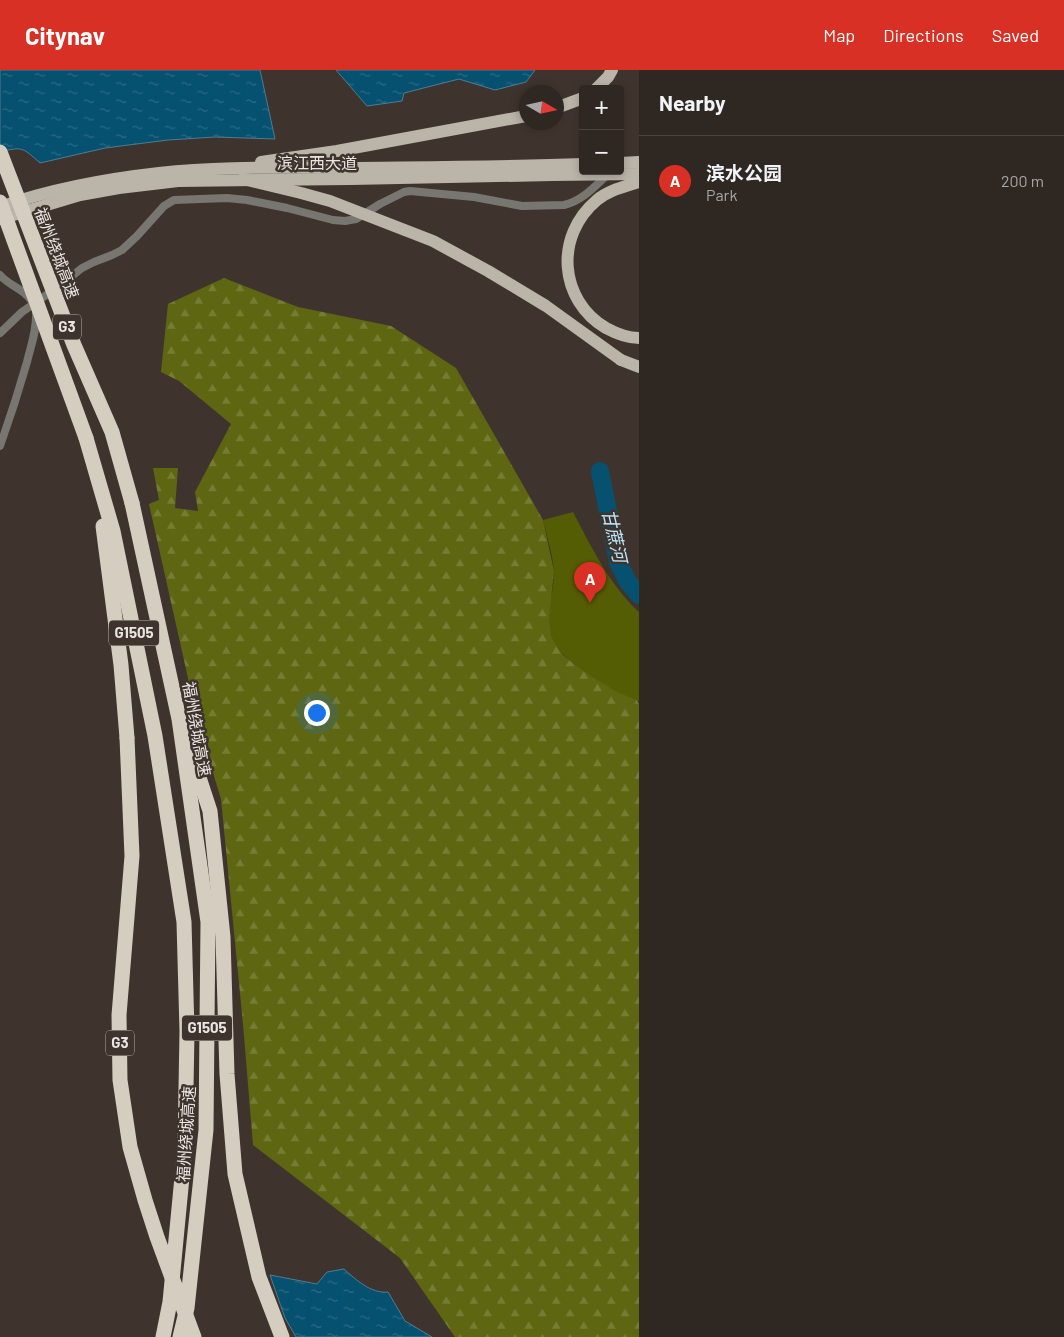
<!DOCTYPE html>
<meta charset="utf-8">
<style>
body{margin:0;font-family:Barlow,"Noto Sans SC",sans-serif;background:#372f2a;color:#f1f3f6}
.controls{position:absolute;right:15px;top:15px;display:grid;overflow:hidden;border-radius:5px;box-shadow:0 2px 8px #0003}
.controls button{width:45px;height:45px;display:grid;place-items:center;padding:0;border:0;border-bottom:1px solid #4a4440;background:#2f2722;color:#f1f3f6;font:25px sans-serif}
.compass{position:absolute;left:519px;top:15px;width:45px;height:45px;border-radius:50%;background:#2f2722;box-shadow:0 2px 8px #0003;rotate:99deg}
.you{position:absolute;left:316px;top:642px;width:18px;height:18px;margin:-12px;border:4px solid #fff;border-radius:50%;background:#1a73e8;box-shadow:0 0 0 8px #1a73e833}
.badge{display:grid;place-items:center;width:32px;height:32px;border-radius:50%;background:#d93025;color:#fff;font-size:16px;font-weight:700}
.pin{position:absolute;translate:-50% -41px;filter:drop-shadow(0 1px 2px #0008)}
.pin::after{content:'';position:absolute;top:26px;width:18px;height:15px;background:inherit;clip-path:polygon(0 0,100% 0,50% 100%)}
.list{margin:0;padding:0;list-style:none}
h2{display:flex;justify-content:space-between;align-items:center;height:65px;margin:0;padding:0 20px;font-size:21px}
h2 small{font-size:16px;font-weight:400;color:#a7a5a5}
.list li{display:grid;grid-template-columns:32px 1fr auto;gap:15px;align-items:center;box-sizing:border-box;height:90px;padding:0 20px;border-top:1px solid #4a4440}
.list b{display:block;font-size:19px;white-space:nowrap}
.list p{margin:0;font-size:16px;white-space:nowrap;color:#a7a5a5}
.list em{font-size:16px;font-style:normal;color:#a7a5a5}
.map{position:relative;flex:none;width:639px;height:1267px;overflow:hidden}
header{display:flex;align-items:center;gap:30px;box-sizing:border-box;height:70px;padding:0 25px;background:#d93025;color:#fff}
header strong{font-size:24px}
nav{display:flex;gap:28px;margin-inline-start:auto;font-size:18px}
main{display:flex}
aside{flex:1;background:#2f2722}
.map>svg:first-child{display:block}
.green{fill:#545c04}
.forest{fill:url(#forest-firs)}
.water{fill:url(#water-ripples);stroke:#4b7d92}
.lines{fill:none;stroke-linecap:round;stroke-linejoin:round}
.river{stroke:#075170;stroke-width:18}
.street{stroke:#787670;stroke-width:8}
.primary{stroke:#bab4a9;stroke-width:12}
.highway{stroke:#d4cdc0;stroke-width:15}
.primary-bridge{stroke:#bab4a9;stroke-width:12}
.highway-bridge{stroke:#d4cdc0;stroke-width:15}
.labels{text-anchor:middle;stroke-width:5;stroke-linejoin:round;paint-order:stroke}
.shield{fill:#3f342d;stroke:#b7afaa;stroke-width:1}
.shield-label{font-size:15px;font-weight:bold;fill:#ebe4e0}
.street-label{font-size:16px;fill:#ebe4e0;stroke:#3f342d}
.water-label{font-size:18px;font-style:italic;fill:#bce5fc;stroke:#3f342d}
</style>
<header>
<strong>Citynav</strong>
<nav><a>Map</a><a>Directions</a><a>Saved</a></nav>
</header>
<main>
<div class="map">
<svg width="639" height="1267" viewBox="0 0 639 1267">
<defs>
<pattern id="forest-firs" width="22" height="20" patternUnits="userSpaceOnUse" patternTransform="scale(1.25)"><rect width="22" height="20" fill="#5e6612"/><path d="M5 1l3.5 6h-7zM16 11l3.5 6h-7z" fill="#757c34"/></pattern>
<pattern id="water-ripples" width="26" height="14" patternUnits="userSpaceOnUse" patternTransform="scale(1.25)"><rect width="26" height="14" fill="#075170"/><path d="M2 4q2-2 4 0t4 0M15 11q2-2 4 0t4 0" fill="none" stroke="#2b6a84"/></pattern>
</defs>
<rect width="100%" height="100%" fill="#3f342d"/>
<path class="green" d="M573,442c19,36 36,72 66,100v89c-7,-3 -14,-5 -21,-8 -19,-9 -60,-36 -67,-56 -7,-21 3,-43 3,-64 -1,-18 -7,-36 -11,-53z"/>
<polygon class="forest" points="224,208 298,237 391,256 456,298 543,450 554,501 549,550 551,566 555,574 563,585 575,595 597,610 617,622 637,630 639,634 639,1267 455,1267 400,1188 253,1075 243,954 221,729 199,657 149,434 159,430 153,398 178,398 175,438 198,441 195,422 231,354 179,311 161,302 168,234"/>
<g class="water">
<path d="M0,0h260l15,69 -60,-2 -47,3 -63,8 -65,15c-17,-15 -17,-17 -40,-11z"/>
<polygon points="336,0 535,0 526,12 495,20 459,9 404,23 402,31 367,36"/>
<path d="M344,1199c11,10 27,25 44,23l17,29 27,16h-136l-11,-19 -15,-43 47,9 10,-12z"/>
</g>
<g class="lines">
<polyline class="river" points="600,401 618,492 628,512 639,525"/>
<g class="street">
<path d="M0,205c9,11 23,13 31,25"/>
<path d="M0,263l22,-21 40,-28 20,-16 12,-6 18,-7 10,-5 15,-14 27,-30 10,-6 53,-2 20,2 40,8 46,12 12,1 11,-2 24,-15 24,-12 6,-1 64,6 48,9 42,-1c18,-4 30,-18 43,-30"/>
<path d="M0,376c10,-28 19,-56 27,-84 4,-17 10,-32 9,-49"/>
</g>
<g class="primary">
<polyline points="596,19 608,7 612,0"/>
<polyline points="556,38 583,28"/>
<polyline points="261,92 337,81 526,46"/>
<polyline points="620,93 639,92"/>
<path d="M639,112c-15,5 -30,8 -42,18 -43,36 -38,100 9,128 11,6 21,10 33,10"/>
<path d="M0,137c51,-18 105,-28 159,-34 60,-7 121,-5 181,-5 81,-1 162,-1 243,-4"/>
<polyline points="0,149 80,125 119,118 178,111 351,109 552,105 639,104"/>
<polyline points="621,290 639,297"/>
</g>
<g class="highway">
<polyline points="86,368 113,461 155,666 184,852 187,961 185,1076 170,1232 163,1267"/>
<polyline points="132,433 179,649 208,852 206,1060 187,1238 180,1267"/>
<polyline points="103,456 121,595 127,668"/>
<polyline points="192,686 210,741 223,867 227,1004 235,1104 259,1207 282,1267"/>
</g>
<polyline class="primary-bridge" points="243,109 301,123 330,131 433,171 488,201 546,236 621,290"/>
<g class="highway-bridge">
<polyline points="0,82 74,275 112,362 132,433"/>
<polyline points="0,132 86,368"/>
<polyline points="127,668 132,786 119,945 120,1010 130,1077 145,1130 157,1167 194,1267"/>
</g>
</g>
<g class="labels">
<g class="shield">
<rect x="53" y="244.5" width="28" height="25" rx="4"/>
<rect x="109" y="550.5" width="50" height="25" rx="4"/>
<rect x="182" y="945.5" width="50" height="25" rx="4"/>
<rect x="106" y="960.5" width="28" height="25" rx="4"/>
</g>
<g class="shield-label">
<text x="67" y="262">G3</text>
<text x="134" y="568">G1505</text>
<text x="207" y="963">G1505</text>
<text x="120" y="978">G3</text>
</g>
<g class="street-label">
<text x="317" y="99">滨江西大道</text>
<text transform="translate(57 183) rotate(69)" y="6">福州绕城高速</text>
<text transform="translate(197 659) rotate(80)" y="6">福州绕城高速</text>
<text transform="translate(186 1064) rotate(-86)" y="6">福州绕城高速</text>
</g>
<g class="water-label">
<text transform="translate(614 466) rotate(77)" y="6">甘蔗河</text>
</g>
</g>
</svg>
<div class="controls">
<button>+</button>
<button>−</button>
</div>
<svg class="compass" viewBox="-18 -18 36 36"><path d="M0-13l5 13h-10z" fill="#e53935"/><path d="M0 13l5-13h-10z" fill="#a7a5a5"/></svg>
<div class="you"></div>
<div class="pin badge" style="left:590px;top:533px">A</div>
</div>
<aside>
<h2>Nearby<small></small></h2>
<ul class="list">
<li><span class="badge">A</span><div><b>滨水公园</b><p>Park</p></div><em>200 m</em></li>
</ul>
</aside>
</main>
